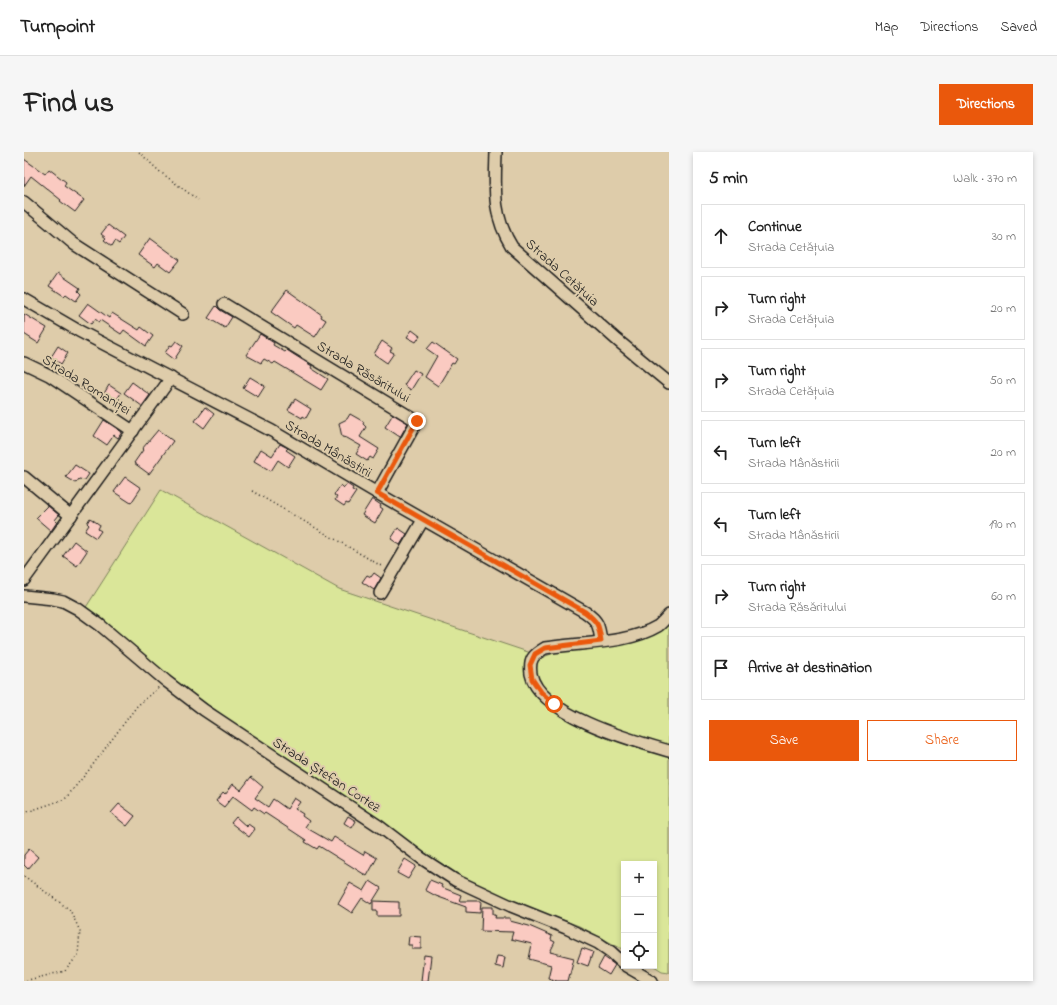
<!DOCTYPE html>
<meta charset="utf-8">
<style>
body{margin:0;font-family:"Indie Flower",sans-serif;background:#f6f6f6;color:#222}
.controls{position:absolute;right:12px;bottom:12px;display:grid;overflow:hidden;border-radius:0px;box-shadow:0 2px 6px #0003}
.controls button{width:36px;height:36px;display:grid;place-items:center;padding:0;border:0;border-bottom:1px solid #e0e0e0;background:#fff;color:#222;font:20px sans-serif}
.stop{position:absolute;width:12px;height:12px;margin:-9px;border:3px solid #ea580c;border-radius:50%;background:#fff}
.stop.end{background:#ea580c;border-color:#fff;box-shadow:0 1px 4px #0008}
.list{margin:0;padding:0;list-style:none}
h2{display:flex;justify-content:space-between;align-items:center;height:52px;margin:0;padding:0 16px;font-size:17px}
h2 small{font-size:13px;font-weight:400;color:#767676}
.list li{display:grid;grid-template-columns:26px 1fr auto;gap:12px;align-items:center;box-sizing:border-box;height:64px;margin:0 8px 8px;padding:0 8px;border:1px solid #e0e0e0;border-radius:0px}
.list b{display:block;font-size:15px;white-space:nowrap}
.list p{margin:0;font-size:13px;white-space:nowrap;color:#767676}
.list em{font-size:13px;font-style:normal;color:#767676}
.actions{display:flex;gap:8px;padding:12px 16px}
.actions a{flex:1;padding:9px 0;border:1px solid #ea580c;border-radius:0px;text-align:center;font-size:14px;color:#ea580c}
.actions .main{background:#ea580c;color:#fff}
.icon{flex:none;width:22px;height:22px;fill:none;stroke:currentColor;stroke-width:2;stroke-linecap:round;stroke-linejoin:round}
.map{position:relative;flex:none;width:645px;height:829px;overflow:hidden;border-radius:0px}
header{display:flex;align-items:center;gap:24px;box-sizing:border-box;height:56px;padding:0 20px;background:#fff;border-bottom:1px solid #e0e0e0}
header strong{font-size:19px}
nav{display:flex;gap:22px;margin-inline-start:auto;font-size:14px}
.intro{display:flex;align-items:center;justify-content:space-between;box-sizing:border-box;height:96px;padding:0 24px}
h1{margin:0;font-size:28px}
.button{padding:10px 18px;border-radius:0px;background:#ea580c;color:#fff;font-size:14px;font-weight:700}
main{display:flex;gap:24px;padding:0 24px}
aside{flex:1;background:#fff;border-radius:0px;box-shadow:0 2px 6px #0003}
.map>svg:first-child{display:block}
.green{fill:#dae699;stroke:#7b815a}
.building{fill:#facac1;stroke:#1c1c1c}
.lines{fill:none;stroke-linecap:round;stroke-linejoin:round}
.minor-casing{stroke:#1c1c1c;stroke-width:14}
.path{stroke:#1c1c1c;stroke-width:1.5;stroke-dasharray:1 3;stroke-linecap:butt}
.minor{stroke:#deccaa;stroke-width:11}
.route{stroke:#ea580c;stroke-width:5}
.labels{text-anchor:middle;stroke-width:4;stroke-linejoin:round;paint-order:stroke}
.street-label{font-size:14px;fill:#1c1c1c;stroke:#deccaa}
</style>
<header>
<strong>Turnpoint</strong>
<nav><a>Map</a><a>Directions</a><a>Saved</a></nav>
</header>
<div class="intro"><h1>Find us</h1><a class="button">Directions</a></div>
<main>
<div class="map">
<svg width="645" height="829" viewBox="0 0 645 829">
<rect width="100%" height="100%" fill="#deccaa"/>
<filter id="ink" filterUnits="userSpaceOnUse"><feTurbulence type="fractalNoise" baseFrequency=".025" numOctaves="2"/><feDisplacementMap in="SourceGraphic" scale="8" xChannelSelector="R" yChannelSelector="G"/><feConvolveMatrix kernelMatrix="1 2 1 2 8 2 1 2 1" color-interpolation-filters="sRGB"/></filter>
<g filter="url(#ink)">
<polygon class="green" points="137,338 315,437 519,505 533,500 608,491 637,479 645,470 645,820 638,819 630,814 630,712 600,712 600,798 555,774 430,728 138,520 59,460"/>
<g class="building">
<polygon points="0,7 21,22 25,17 42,30 40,34 60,48 51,60 36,49 37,48 7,24 0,34"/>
<polygon points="84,73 100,85 95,92 91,89 88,94 80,88 82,86 77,82"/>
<polygon points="126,86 156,108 146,120 134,111 131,115 114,103"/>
<polygon points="34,121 56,136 54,139 57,142 52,149 42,142 40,144 25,134"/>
<polygon points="263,138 298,163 297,165 302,168 291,185 272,173 270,176 247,160"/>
<polygon points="64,151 85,166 88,161 115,178 117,175 129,184 122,194 100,178 97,182 76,168 75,170 71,167 67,172 55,163"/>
<polygon points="192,154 196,158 208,165 201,176 184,166"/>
<polygon points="0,162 23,176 14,191 0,182"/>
<polygon points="388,178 396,184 392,190 383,185"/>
<polygon points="236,182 250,191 249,193 261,200 263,198 269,202 288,214 287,216 304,227 297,238 251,210 249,212 240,207 237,211 222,203"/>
<polygon points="152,189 159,194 150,208 141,201 146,193 148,194"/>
<polygon points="358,189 368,196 366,199 370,201 363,211 350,202"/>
<polygon points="409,190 433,207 430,212 428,211 414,234 401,225 413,204 403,197"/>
<polygon points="34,194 44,201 37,212 27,205"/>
<polygon points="390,218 397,222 387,238 380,233"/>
<polygon points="226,225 241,234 234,245 219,236"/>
<polygon points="108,230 126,243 118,254 100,241"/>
<polygon points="85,233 97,241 90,252 78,245"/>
<polygon points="271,247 287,257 282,266 279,264 278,266 264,258"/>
<polygon points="181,255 190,262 180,276 171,269"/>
<polygon points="326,262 340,270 339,272 342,275 336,285 355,297 349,307 346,305 343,309 332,302 337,294 323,286 318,285 315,271 323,267"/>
<polygon points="369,262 384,271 376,285 361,275"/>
<polygon points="80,268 98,280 94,286 90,283 83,293 70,284"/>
<polygon points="134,278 149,289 125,322 110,311 119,298 118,297"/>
<polygon points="256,292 264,296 262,298 271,304 264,315 254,308 247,319 230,309 237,297 248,304"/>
<polygon points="51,313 65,322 61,328 55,327 52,331 42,325"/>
<polygon points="101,325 117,336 107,351 90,340"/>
<polygon points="323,332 329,336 328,338 332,340 324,352 322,351 320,354 311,348 313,345 310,343 317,333 320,336"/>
<polygon points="348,347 357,353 356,355 359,357 351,371 338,363"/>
<polygon points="24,354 35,363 31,368 33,370 27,379 12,366"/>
<polygon points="66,366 76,373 74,377 77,379 72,386 61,379 65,373 63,371"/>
<polygon points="374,376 383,382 376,393 367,387"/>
<polygon points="50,389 63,399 53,414 39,404"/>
<polygon points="350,421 357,426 350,438 338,430 343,423 347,425"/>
<polygon points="227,625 239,635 231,646 244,655 249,647 263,657 270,646 276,650 271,657 279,662 278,664 285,669 281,675 307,690 310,685 339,703 341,699 353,706 343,724 295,694 293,697 281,690 282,688 241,661 240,662 230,655 228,658 209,644 200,655 192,649 199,640 201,642 209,632 217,638"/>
<polygon points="95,652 111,664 103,674 87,661"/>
<polygon points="324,664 332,669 328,676 320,671"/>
<polygon points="212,665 223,675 224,672 231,677 225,685 207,671"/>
<polygon points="5,697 14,705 4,717 0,713 0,703"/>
<polygon points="381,707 392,714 384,727 373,721"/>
<polygon points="406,728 418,733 417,735 437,743 435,749 457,749 456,761 442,760 442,755 412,744 401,738"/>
<polygon points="346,729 357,736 347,752 338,746 328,761 314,752 326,731 340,739"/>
<polygon points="349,749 375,750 375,764 353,764 353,759 349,759"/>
<polygon points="458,755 469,755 469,762 472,762 471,766 486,766 486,769 505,774 528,784 527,788 531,790 526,800 550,806 544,829 533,829 524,826 527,813 505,807 508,792 487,787 489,780 457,779"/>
<polygon points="385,784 397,785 397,797 388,797 388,793 384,793"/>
<polygon points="558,796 569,800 564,814 553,810"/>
<polygon points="400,803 407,804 404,829 397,829"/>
<polygon points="473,804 481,805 479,816 471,814"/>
<polygon points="580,805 591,813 585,823 574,816"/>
</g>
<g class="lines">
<defs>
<g id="minor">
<path d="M472,0c-1,37 -4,63 16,95l105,93 52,43"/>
<polyline points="0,50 50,92 159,162"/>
<path d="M0,147l55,32 193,100 105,62 208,119c13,9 14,13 16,29"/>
<polyline points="200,152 393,269 353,341"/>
<polyline points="0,211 25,223 109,279"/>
<polyline points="0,325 47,364"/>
<polyline points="0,428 147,226"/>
<polyline points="356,441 399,368"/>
<polyline points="0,444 29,447 39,449 54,457 76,473 142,529 180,558 355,674 397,706 431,728 487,754 542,776 574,791 587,800 600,812"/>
<path d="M645,463c-4,4 -7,8 -11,11 -32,19 -77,16 -113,22 -12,7 -16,11 -14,26 8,41 103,67 138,77"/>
<polyline points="602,814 628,829"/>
</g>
</defs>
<use href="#minor" class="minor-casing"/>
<g class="path">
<polyline points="115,0 135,19 174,48"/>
<polyline points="228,339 359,415"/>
<polyline points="0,661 41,647 65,618 113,554 135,535"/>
<polyline points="0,724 46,758 56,779 54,803 41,819 0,829"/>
</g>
<use href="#minor" class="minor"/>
</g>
</g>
<g class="lines" filter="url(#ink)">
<path class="route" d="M393,269l-40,72 208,119c13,10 14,13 16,29l-56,7 -10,6 -5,11 2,14 9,13 13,12"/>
</g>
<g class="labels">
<g class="street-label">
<text transform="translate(539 120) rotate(42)" y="5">Strada Cetățuia</text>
<text transform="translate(340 219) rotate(31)" y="5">Strada Răsăritului</text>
<text transform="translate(63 232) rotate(32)" y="5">Strada Romaniței</text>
<text transform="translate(305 296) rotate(31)" y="5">Strada Mânăstirii</text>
<text transform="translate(303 622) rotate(33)" y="5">Strada Ștefan Cortez</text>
</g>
</g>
</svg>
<div class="controls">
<button>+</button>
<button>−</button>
<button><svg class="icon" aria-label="locate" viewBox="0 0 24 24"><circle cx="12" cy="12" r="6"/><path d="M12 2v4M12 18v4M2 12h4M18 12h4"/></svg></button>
</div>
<div class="stop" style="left:530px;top:552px"></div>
<div class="stop end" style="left:393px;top:269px"></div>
</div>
<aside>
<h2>5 min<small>Walk · 370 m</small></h2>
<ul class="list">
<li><svg class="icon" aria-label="ahead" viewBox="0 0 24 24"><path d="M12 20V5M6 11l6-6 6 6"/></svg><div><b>Continue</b><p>Strada Cetățuia</p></div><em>30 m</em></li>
<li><svg class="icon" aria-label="right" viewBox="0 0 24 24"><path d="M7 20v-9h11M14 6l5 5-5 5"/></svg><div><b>Turn right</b><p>Strada Cetățuia</p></div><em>20 m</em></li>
<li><svg class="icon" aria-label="right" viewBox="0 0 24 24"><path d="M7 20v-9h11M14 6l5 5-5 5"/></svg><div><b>Turn right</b><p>Strada Cetățuia</p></div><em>50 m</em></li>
<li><svg class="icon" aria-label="left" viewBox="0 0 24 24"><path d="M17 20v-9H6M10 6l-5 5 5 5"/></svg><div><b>Turn left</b><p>Strada Mânăstirii</p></div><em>20 m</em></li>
<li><svg class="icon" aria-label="left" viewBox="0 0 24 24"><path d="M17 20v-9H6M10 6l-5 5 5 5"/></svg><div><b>Turn left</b><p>Strada Mânăstirii</p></div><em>190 m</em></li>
<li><svg class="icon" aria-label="right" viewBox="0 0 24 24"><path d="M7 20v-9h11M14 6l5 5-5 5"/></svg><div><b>Turn right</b><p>Strada Răsăritului</p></div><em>60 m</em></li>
<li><svg class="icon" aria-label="arrive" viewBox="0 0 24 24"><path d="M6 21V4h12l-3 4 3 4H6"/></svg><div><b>Arrive at destination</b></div></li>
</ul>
<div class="actions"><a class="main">Save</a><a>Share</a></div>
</aside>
</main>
